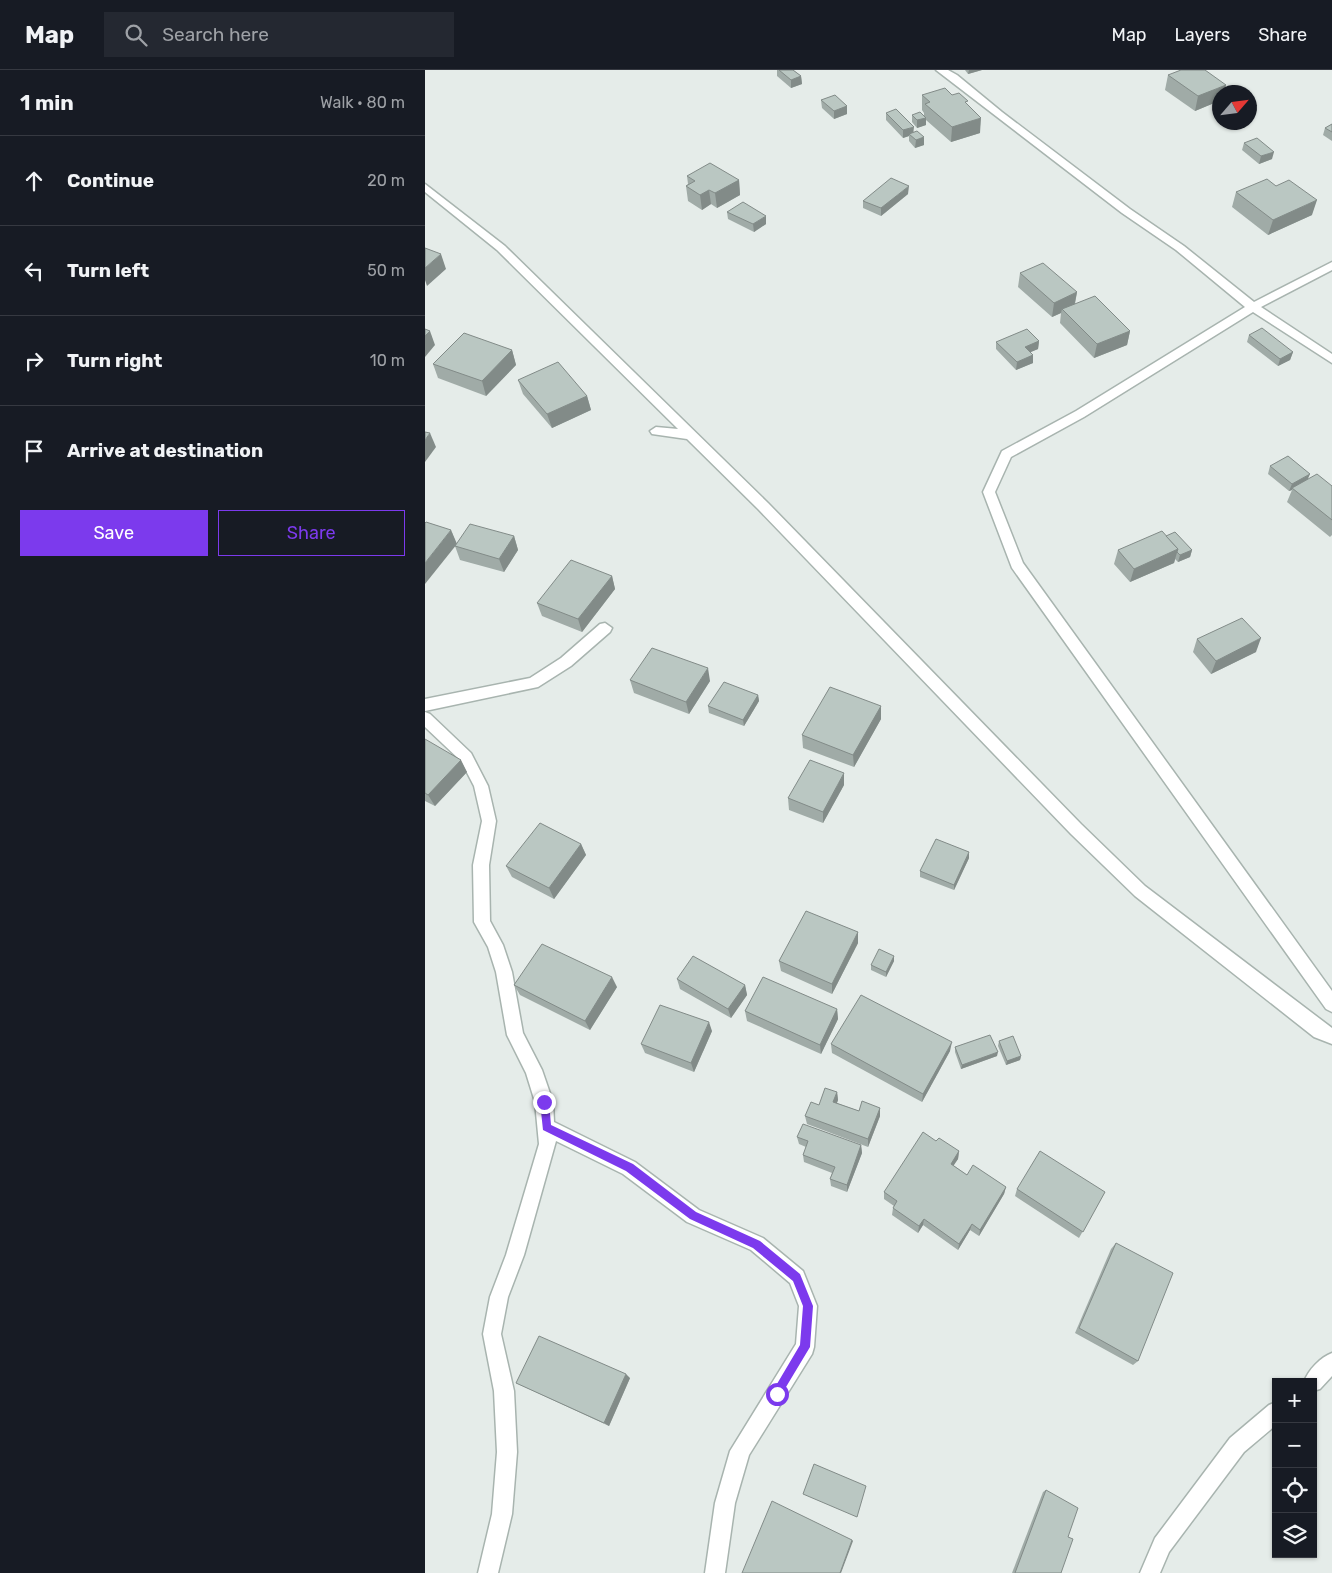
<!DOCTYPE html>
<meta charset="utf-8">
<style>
body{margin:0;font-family:Rubik,sans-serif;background:#242831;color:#f1f3f6}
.controls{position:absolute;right:15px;bottom:15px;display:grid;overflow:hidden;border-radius:0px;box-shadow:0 1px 4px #0004}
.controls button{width:45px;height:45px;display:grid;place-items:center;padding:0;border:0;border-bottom:1px solid #363941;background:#171b24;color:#f1f3f6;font:25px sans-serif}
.compass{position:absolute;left:787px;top:15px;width:45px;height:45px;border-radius:50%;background:#171b24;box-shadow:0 1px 4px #0004;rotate:62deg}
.stop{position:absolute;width:15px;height:15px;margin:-11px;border:4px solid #7c3aed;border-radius:50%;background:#fff}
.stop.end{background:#7c3aed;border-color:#fff;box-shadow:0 1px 5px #0008}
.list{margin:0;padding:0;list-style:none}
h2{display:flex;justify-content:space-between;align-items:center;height:65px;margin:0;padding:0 20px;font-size:21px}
h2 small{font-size:16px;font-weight:400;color:#9ea1a6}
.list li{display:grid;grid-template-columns:32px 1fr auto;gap:15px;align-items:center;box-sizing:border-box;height:90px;padding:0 20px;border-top:1px solid #363941}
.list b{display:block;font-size:19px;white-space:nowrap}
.list em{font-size:16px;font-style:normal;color:#9ea1a6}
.actions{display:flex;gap:10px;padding:15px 20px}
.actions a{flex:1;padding:11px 0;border:1px solid #7c3aed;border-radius:0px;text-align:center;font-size:18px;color:#7c3aed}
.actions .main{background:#7c3aed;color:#fff}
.icon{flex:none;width:28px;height:28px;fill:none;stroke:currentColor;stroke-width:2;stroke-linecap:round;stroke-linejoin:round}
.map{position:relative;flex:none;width:907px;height:1503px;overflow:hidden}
header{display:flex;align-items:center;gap:30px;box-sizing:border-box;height:70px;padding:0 25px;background:#171b24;border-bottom:1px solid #363941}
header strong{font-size:24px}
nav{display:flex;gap:28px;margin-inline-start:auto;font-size:18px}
.search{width:350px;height:45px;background:#242831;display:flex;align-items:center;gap:12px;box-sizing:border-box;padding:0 18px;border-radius:0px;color:#9ea1a6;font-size:19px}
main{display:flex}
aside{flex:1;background:#171b24}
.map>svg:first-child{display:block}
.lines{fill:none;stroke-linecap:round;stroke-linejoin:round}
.street-casing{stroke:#a8b4af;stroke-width:3}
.street{fill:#fff;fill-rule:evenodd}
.wall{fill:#a0aba7}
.shaded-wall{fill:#828b88}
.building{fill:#bac7c2;stroke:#828b88}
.route{fill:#7c3aed}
</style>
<header>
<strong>Map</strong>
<div class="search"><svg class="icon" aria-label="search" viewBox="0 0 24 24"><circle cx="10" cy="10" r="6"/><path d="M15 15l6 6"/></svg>Search here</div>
<nav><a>Map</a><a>Layers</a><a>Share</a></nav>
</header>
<main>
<aside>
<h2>1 min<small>Walk · 80 m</small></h2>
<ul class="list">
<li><svg class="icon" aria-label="ahead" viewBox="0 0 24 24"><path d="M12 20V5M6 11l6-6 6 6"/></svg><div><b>Continue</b></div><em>20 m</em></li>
<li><svg class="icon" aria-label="left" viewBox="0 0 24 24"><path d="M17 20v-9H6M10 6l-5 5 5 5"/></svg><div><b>Turn left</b></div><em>50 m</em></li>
<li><svg class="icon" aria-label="right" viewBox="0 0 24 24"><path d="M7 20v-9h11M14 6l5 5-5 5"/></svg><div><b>Turn right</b></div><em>10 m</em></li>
<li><svg class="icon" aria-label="arrive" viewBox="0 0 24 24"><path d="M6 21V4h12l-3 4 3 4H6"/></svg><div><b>Arrive at destination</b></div></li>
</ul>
<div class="actions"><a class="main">Save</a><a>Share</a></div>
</aside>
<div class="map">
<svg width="907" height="1503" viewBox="0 0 907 1503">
<rect width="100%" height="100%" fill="#e5ece9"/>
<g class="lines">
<defs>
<g id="street">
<polygon points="511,0 523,0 532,5 577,42 705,139 759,176 829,232 907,192 907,200 836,237 907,284 907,293 828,242 659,347 586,387 570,422 598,493 907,921 907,942 901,939 587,498 558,422 577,381 651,341 820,237 751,180 697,143"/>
<polygon points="0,114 80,176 343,433 656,754 720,816 907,958 907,974 889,967 710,826 646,764 333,439 262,369 227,364 225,361 231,357 253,359 72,180 0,122"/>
<polygon points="180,553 187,558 185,562 146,596 113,617 0,641 0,629 105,608 136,588 175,554"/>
<polygon points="0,642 5,644 46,683 63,716 71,751 64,795 65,851 78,875 87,902 98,963 117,1000 128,1032 129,1052 210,1092 274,1140 338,1168 378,1201 392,1236 389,1277 387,1284 324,1385 310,1433 300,1503 280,1503 290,1433 305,1381 371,1274 374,1236 365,1213 326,1180 262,1152 198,1104 131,1071 99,1185 83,1227 76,1264 89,1321 92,1382 87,1444 73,1503 53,1503 67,1444 72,1382 69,1321 58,1264 65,1227 81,1185 114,1074 110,1032 101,1003 82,965 71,902 63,877 49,852 48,795 57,751 49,716 36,691 0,657"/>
<path d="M907,1283v23l-12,13 -7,2v-9h-9c4,-12 17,-25 28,-29z"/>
<polygon points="851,1332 851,1355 819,1382 744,1482 735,1503 715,1503 730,1468 805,1368 844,1335"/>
</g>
</defs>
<use href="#street" class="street-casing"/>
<use href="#street" class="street"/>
</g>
<g class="wall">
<polygon points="352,0 368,0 376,6 377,14 366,18 352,6"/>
<polygon points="540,0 557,0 543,4"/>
<polygon points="743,5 794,22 794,31 770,41 740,20"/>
<polygon points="497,25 527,25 543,36 555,63 526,72 501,50 501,55 492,58 487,52 487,45 499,46 499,43 497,40"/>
<polygon points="396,30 422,36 422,44 409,49 397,38"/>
<polygon points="461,43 489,62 499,75 490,78 484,71 484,66 478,68 461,50"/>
<polygon points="907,54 907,71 898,65 900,58"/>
<polygon points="819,73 847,89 834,94 817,80"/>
<polygon points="262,106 314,110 315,125 292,138 286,134 277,140 263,131 261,116 263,114"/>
<polygon points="851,116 887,145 843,165 807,137 811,122"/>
<polygon points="483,124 456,146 438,138 438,131"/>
<polygon points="302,142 341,154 329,162 303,149"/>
<polygon points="595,203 652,222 650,234 705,261 702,275 669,288 635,253 636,243 627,247 593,217"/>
<polygon points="824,265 868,282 865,290 853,296 822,272"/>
<polygon points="614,271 613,279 605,282 608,285 608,293 591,300 571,279 571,272"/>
<polygon points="87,280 91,295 61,326 13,308 8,294"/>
<polygon points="93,310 162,326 166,340 127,358 98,324"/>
<polygon points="845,396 883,409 907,416 907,465 905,467 862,432 867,420 864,421 843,404"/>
<polygon points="26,460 31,473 89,466 93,480 79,502 35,490 30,476"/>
<polygon points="741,466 767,480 765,487 753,492 750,489 749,493 705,512 689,494 693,480"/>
<polygon points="187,506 190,519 157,562 117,546 112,533"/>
<polygon points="772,569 831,582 786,604 768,582"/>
<polygon points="205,610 285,611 264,644 209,623"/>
<polygon points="333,625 334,631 319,656 284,643 283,636"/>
<polygon points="456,636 456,649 429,697 378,678 377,665"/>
<polygon points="0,669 42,702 10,736 0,731"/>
<polygon points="419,715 398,753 364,740 363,728"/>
<polygon points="156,774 161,785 129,829 87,807 81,796"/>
<polygon points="544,788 529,820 495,807 495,801"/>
<polygon points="433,862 433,873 407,924 356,901 354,891"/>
<polygon points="469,886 469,891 461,907 446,900 446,895"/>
<polygon points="252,909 320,915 322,925 306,948 255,919"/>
<polygon points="89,915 192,917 165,960 95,925"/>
<polygon points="412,939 413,949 396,984 322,951 320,941"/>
<polygon points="287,961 269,1002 220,983 216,974"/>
<polygon points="574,971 596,986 595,990 581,995 573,976"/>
<polygon points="406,974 525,981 497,1032 407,983"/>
<polygon points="530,977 572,986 536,999 530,982"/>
<polygon points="412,1022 413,1030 412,1033 434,1041 455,1038 455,1046 443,1077 382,1054 380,1046 394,1035"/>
<polygon points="372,1067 436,1075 437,1083 422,1122 406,1116 405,1109 407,1103 379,1092 378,1085 381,1077 374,1074"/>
<polygon points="511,1071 534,1081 533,1089 528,1095 542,1105 581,1117 579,1124 554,1166 545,1160 533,1180 498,1155 493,1163 467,1145 468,1138 469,1136 459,1129 459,1122"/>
<polygon points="592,1119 680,1122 654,1168 590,1126"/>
<polygon points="691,1173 713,1291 708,1295 650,1263 686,1179"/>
<polygon points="205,1308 184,1356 91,1313"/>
<polygon points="621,1420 643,1467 636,1503 587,1503 618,1422"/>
</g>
<g class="shaded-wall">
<polygon points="544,0 557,0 543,4"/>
<polygon points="376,6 377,14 366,18 366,10"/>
<polygon points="801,15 800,22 794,22 794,31 770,41 773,26"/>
<polygon points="422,36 422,44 409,49 409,41"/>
<polygon points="501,48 501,55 492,58 492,50"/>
<polygon points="556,48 555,63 526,72 527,57"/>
<polygon points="489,57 488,65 484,64 484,66 478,68 478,60"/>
<polygon points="499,67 499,75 490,78 491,70"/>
<polygon points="849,82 847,89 834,94 836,86"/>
<polygon points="314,110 315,125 292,138 290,123"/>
<polygon points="484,116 483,124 456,146 456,138"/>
<polygon points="284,120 286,134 277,140 275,125"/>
<polygon points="892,130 887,145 843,165 848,150"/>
<polygon points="341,146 341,154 329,162 328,154"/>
<polygon points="16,184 21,199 2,216 0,210 0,198"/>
<polygon points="652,222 649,237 637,239 636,243 627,247 629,233"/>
<polygon points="5,261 10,275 0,287 0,266"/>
<polygon points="705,261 702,275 669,288 672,274"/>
<polygon points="614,271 613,279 599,285 600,277"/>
<polygon points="87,280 91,295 61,326 57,311"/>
<polygon points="868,282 865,290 853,296 855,289"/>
<polygon points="608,285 608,293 591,300 592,292"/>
<polygon points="162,326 166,340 127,358 122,344"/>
<polygon points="5,363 11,377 0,392 0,370"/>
<polygon points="885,404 882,411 867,418 867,420 864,421 867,414"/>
<polygon points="26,460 32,474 0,514 0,493"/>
<polygon points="89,466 93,480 79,502 74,489"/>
<polygon points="753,479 749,493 705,512 709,499"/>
<polygon points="767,480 765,487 753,492 755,485"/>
<polygon points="187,506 190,519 157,562 153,549"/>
<polygon points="836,568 831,582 786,604 791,591"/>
<polygon points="283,598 285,611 264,644 261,632"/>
<polygon points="333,625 334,631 319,656 318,650"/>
<polygon points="456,636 456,649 429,697 428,685"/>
<polygon points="36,690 42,702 10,736 3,725"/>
<polygon points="419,703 419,715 398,753 398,742"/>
<polygon points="156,774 161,785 129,829 124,818"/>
<polygon points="544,782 544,788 529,820 529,815"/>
<polygon points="433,862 433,873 407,924 407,914"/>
<polygon points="469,886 469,891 461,907 461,902"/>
<polygon points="187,907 192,917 165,960 160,951"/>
<polygon points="320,915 322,925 306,948 303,939"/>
<polygon points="412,939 413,949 396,984 395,975"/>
<polygon points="284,952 287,961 269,1002 266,993"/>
<polygon points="527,972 525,981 497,1032 498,1024"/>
<polygon points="573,982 572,986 536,999 537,995"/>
<polygon points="596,986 595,990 581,995 582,991"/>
<polygon points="412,1022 413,1030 409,1040 408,1032"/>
<polygon points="455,1038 455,1046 443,1077 443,1069"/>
<polygon points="436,1075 437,1083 422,1122 422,1115"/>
<polygon points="534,1081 533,1089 525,1101 526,1094"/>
<polygon points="581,1117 579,1124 554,1166 555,1160"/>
<polygon points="499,1149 498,1155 493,1163 494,1156"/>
<polygon points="547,1154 545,1160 533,1180 534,1174"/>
<polygon points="201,1304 205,1308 184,1356 179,1353"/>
<polygon points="427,1470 428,1471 416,1503 415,1503"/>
</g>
<g class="building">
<polygon points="354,0 368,0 376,6 366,10"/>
<polygon points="756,0 780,0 801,15 773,26 743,5"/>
<polygon points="520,18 527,25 534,23 543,31 540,32 556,48 527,57 500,34 505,32 497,25"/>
<polygon points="410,25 422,36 409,41 396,30"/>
<polygon points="471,39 489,57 478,60 461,43"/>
<polygon points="495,42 501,48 492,50 487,45"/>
<polygon points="907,54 907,62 900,58"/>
<polygon points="492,61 499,67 491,70 484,64"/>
<polygon points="832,68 849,82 836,86 819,73"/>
<polygon points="285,93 314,110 290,123 284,120 275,125 261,116 270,111 262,106"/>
<polygon points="466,108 484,116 456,138 438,131"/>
<polygon points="842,109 851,116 864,110 892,130 848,150 811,122"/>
<polygon points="318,132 341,146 328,154 302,142"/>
<polygon points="0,178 16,184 0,198"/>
<polygon points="618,193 652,222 629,233 595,203"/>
<polygon points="670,226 705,261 672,274 637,239"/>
<polygon points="837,258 868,282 855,289 824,265"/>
<polygon points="0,259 5,261 0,266"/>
<polygon points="602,259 614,271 600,277 608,285 592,292 571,272"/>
<polygon points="39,263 87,280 57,311 8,294"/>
<polygon points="133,292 162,326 122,344 93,310"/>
<polygon points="0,362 5,363 0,370"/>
<polygon points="863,386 885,404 867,414 845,396"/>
<polygon points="892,404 907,416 907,450 867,418"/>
<polygon points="1,452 26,460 0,493 0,453"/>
<polygon points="45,454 89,466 74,489 30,476"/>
<polygon points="737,461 753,479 709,499 693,480"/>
<polygon points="750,462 767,480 755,485 752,482 753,479 741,466"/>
<polygon points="146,490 187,506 153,549 112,533"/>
<polygon points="817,548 836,568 791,591 772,569"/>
<polygon points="227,578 283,598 261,632 205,610"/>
<polygon points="299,612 333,625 318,650 283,636"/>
<polygon points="405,617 456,636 428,685 377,665"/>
<polygon points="0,669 36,690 3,725 0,723"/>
<polygon points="385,690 419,703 398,742 363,728"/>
<polygon points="115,753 156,774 124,818 81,796"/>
<polygon points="511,769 544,782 529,815 495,801"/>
<polygon points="381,841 433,862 407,914 354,891"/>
<polygon points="117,874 187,907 160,951 89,915"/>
<polygon points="454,879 469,886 461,902 446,895"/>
<polygon points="268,886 320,915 303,939 252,909"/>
<polygon points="338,907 412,939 395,975 320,941"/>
<polygon points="436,925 527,972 498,1024 406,974"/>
<polygon points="235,935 284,952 266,993 216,974"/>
<polygon points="565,965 573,982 537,995 530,977"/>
<polygon points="588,966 596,986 582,991 574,971"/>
<polygon points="400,1018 412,1022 408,1032 434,1041 437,1031 455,1038 443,1069 380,1046 386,1032 394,1035"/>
<polygon points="378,1054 436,1075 422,1115 405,1109 410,1097 378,1085 383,1071 372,1067"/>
<polygon points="498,1062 511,1071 514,1068 534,1081 526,1094 542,1105 548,1095 581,1117 555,1160 547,1154 534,1174 499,1149 494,1156 468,1138 472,1131 459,1122"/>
<polygon points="615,1081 680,1122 658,1162 592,1119"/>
<polygon points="691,1173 748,1203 713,1291 654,1258"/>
<polygon points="114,1266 201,1304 179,1353 91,1313"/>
<polygon points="389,1394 441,1416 432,1447 378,1424"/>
<polygon points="621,1420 653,1438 643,1467 648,1469 636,1503 590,1503"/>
<polygon points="347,1431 427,1470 415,1503 317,1503"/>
</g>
<polygon class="route" points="119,1027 124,1032 126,1055 208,1094 271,1142 335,1171 375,1204 388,1236 385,1277 355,1327 348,1327 346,1324 375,1275 378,1236 368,1211 328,1178 265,1149 201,1101 118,1060 115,1032"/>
</svg>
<div class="controls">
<button>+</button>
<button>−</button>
<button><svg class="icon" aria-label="locate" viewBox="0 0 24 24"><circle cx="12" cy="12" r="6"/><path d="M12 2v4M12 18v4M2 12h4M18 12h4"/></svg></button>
<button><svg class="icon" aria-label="layers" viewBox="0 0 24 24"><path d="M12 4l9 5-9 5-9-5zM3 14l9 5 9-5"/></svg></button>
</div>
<svg class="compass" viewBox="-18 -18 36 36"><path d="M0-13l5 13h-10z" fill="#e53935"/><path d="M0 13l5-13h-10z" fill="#9ea1a6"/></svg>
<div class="stop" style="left:352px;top:1324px"></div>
<div class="stop end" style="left:119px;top:1032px"></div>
</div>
</main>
